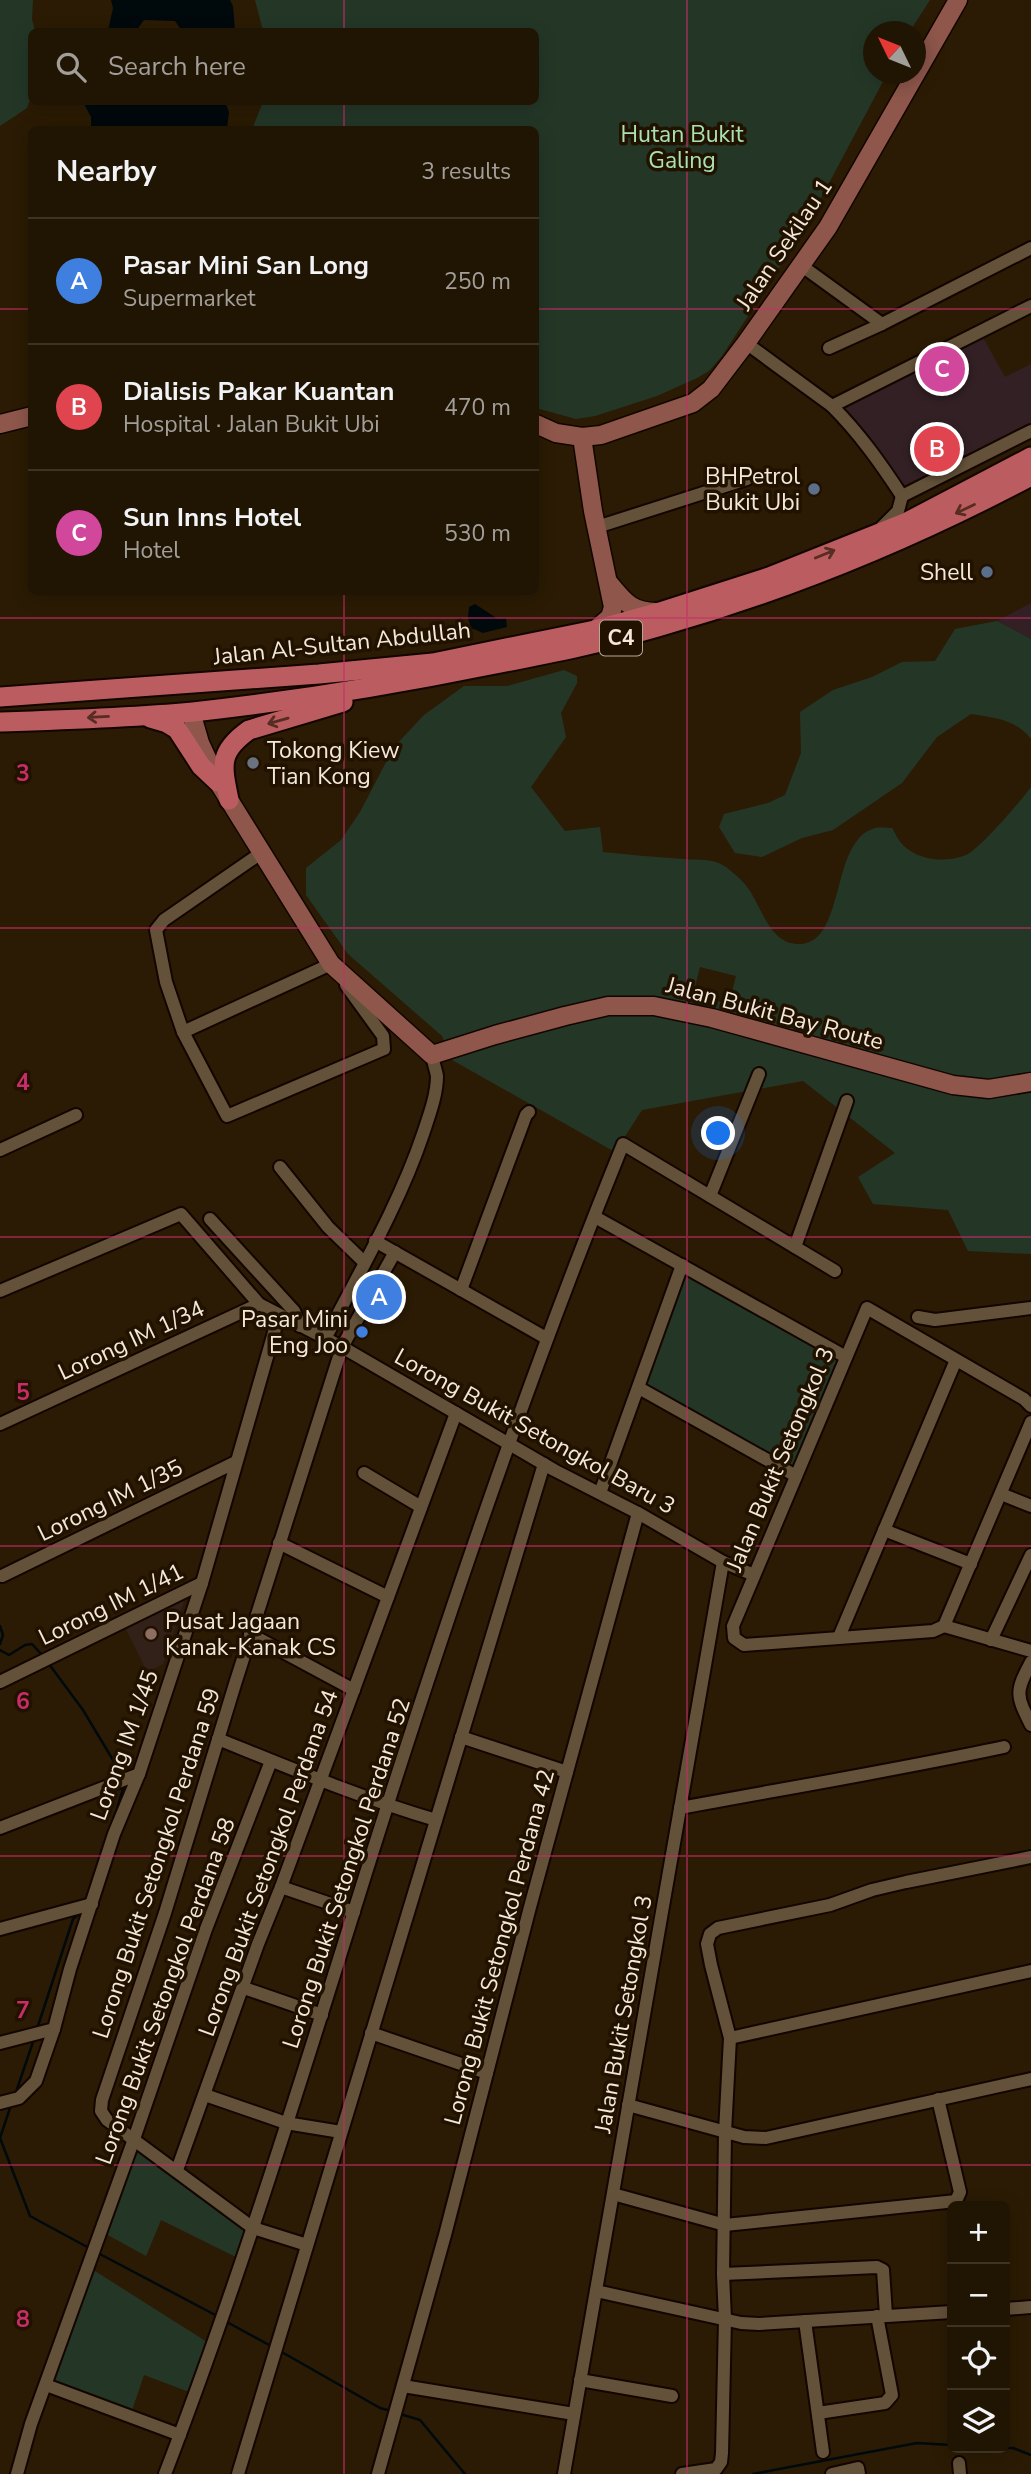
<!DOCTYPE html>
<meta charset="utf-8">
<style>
body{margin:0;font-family:"Nunito Sans",sans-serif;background:#2d2112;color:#f1f3f6}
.controls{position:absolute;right:21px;bottom:21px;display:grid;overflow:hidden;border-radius:10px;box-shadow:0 4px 18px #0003}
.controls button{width:63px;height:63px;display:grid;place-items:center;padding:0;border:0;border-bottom:2px solid #3d3325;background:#201403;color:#f1f3f6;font:35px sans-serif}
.compass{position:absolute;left:863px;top:21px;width:63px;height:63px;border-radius:50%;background:#201403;box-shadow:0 4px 18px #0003;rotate:313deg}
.you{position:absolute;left:719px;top:1134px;width:24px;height:24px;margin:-18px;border:5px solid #fff;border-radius:50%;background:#1a73e8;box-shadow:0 0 0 10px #1a73e833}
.badge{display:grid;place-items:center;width:46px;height:46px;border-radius:50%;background:#b45309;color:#fff;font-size:23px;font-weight:700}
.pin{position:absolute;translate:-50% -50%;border:4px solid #fff;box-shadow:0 2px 7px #0006}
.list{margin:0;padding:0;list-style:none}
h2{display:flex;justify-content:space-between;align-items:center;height:91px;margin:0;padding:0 28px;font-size:30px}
h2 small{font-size:23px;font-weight:400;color:#a29e9a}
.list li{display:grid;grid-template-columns:46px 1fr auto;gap:21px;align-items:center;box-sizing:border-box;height:126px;padding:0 28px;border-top:2px solid #3d3325}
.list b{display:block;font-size:26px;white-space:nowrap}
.list p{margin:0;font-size:23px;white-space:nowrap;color:#a29e9a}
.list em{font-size:23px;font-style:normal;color:#a29e9a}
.icon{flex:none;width:38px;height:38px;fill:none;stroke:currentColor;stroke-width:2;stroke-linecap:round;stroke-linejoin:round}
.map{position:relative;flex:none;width:1031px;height:2474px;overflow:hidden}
.search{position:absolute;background:#201403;box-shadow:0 4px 18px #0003;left:28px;top:28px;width:511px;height:77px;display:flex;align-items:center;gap:18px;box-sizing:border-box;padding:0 24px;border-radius:10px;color:#a29e9a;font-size:26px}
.panel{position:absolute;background:#201403;box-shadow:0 4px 18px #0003;left:28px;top:126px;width:511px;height:469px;border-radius:10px}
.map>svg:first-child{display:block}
.commercial{fill:#322024}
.education{fill:#322119}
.green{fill:#243727;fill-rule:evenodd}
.water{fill:#00090c}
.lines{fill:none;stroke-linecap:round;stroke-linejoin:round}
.stream{stroke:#00090c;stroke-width:2.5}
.street-casing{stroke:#130500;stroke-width:16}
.secondary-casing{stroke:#130500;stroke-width:21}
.primary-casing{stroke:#130500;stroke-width:23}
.street{stroke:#635139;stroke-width:12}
.secondary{stroke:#8f574c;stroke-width:18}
.primary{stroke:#bb5d60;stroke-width:19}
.oneway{stroke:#572c22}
.grid{fill:none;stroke:#c72d68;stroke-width:2;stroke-opacity:0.55}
.service-dot{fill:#5c6f8a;stroke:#211200;stroke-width:2.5}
.worship-dot{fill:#6b7280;stroke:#211200;stroke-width:2.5}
.shop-dot{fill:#3f7fe0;stroke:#211200;stroke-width:2.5}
.education-dot{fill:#8d6e63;stroke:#211200;stroke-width:2.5}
.labels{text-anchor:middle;stroke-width:7;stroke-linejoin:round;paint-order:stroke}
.shield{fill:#211200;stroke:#b4a899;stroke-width:2}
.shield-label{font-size:21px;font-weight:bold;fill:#f3e8da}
.park-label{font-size:23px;fill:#a9e1b1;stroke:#211200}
.street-label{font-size:23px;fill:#f3e8da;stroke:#211200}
.poi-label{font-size:23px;fill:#f3e8da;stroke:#211200;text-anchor:end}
.grid-label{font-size:23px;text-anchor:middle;font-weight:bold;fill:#c72d68;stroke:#211200;stroke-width:7;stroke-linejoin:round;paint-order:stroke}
</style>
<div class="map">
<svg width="1031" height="2474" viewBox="0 0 1031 2474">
<rect width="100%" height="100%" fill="#2b1b04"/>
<g class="commercial">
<polygon points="980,332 1005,377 1031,364 1031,437 908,498 875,445 842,405"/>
<polygon points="1031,603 1031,639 997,621"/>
</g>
<polygon class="education" points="179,1598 184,1602 163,1664 147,1672 124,1625"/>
<g class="green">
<polygon points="0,0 33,0 32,19 35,31 32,32 31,97 27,108 0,126"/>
<polygon points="255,0 930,0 910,31 874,32 874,74 887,74 805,228 722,356 709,371 697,378 657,396 595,416 576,419 536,408 536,130 252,129 263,102 536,102 536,32 263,31"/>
<path d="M997,621l34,18v100c-16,-20 -36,-21 -60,-25l-34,23 -35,46 -69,47 -31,8 -40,19 -27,-4 -16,-26 5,-13 44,-11 17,-8 16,-42 -1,-41 33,-22 39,-13 30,-15 33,-1 20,-32z"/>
<path d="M564,670l13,6v7l-16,30 5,24 -35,50 34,44 35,-4 3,25c27,3 54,5 81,7 9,1 22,0 32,3 8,2 20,13 26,19 19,18 25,66 59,63 45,-3 29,-104 74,-116 5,-1 12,0 17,0 3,5 7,14 12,18 16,15 42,17 62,9 13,-5 55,-54 65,-68v467l-63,-3 -20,-41 -75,-6 -15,-27 37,-24 -92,-72 -161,29 -27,42 -163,-92 -10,-24 -94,-82 -42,-59v-27l35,-28 19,-28 34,-65 30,-32 40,-29h43zM700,967l36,9 -7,28 -36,-9z"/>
<polygon points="686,1261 850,1354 801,1472 642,1381"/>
<polygon points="134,2139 253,2228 242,2260 161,2220 146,2256 106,2234"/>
<polygon points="87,2266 207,2342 192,2393 144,2375 130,2416 46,2385"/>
</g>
<g class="water">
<polygon points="111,0 230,0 233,6 235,31 182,31 175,21 144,20 136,31 108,31 113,8"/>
<polygon points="83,102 225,102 229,112 227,129 91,129 91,117"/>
<polygon points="475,604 498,619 506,618 507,627 483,633 471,628 468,618 469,607"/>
</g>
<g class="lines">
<g class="stream">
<polyline points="0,1626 3,1635 0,1644"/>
<polyline points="0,1650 9,1655 25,1645 32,1644 43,1656"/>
<polyline points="49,1664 83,1710 122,1775"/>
<polyline points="114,1819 124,1785"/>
<polyline points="37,2029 73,1919 81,1912"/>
<polyline points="15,2095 34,2039"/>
<polyline points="11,2105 0,2138 30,2216 89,2248"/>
<polyline points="98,2253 219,2317"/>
<polyline points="225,2321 271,2346"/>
<polyline points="280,2351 380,2408 391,2411"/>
<polyline points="400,2414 420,2420 465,2474"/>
<polyline points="1001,2448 1013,2448 1031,2455"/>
<polyline points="753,2474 917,2443 952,2445"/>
</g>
<defs>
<g id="street">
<polyline points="802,266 882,324"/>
<path d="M746,343l86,63c28,28 49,58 70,90"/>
<polyline points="829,348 882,324 1031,248"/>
<polyline points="832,406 1031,306"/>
<polyline points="902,496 1031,431"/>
<polyline points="597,527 747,479"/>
<polyline points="882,527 898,511 902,496"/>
<polyline points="261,853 164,920 156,930 166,982 183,1032 227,1116 384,1049 383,1036 346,985"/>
<polyline points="183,1032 331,964"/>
<polyline points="0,1150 76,1115"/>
<polyline points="280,1167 328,1227 364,1262"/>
<polyline points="710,1196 759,1074"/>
<polyline points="595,1217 846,1357"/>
<polyline points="210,1219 294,1311 300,1326"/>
<polyline points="375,1241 546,1338"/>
<polyline points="795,1247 847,1101"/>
<polyline points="461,1290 526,1115 529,1112"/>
<polyline points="0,1291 181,1214 259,1304"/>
<polyline points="918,1317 935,1320 1031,1308"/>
<path d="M326,1337c34,-66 73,-132 97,-203 6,-18 14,-39 14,-58 -1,-6 -4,-14 -5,-21"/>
<polyline points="639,1388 796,1476"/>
<polyline points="1031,1406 1024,1399 867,1308 733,1626 734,1638 744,1645 933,1631 944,1626 1031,1422"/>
<polyline points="0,1424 259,1304 342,1347 554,1470 638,1513 723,1562 754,1575"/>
<polyline points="364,1473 421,1507"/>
<polyline points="600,1493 682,1265"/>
<polyline points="1001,1494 1031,1506"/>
<polyline points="884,1530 971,1564"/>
<polyline points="279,1543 388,1597"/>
<polyline points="2,1576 236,1462"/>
<polyline points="944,1626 1031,1651"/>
<polyline points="250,1634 354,1690"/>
<polyline points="839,1637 956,1360"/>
<polyline points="991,1640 1031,1555"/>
<path d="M1031,1662c-16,30 -15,33 0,63"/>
<polyline points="0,1682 202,1583"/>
<polyline points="461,1737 567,1772"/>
<path d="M218,1739c72,29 143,59 218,81"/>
<path d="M680,1808c108,-20 216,-38 324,-61"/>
<polyline points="0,1828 139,1774"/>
<polyline points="281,1887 354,1912"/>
<polyline points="0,1929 92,1904"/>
<polyline points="244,1988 322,2015"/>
<polyline points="371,2033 487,2073"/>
<polyline points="730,2038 1031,1971"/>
<polyline points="0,2043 54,2029"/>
<polyline points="205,2095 286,2123 341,2132"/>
<polyline points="0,2103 19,2098 36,2081 54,2029 70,1969 114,1834 139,1774 202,1583 279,1315"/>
<polyline points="628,2105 744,2137 766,2138 1031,2079"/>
<polyline points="177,2170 258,1944 281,1887 456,1413"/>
<polyline points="613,2194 725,2225 956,2201 960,2192 938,2099"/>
<polyline points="307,2245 253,2228 107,2120 101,2111 102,2100 165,1913 235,1684 342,1347 395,1252"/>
<polyline points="723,2274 877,2267 883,2270 886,2315"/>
<polyline points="596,2291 741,2323 759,2324 952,2312"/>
<polyline points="1005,2309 1031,2307"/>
<polyline points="805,2321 823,2452"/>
<polyline points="580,2380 672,2396"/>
<polyline points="46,2385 180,2435"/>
<polyline points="403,2386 574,2414"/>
<polyline points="818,2413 885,2403 892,2395 877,2316"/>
<polyline points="959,2463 960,2474"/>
<polyline points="17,2474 31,2424 134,2139 206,1929 271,1761"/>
<path d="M165,2474c71,-185 130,-374 189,-563 81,-259 167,-516 269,-767l212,127"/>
<polyline points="238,2474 544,1464"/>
<polyline points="378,2474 445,2235 530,1907 638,1513"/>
<polyline points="564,2474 723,1562"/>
<polyline points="682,2474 716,2469 721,2462 722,2453 725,2319 723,2274 725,2132 730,2038 711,1965 707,1944 710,1934 718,1928 830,1905 872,1890 906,1882 1031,1857"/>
<polyline points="832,2474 858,2468 859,2474"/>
</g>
<g id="secondary">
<polyline points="0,424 32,416"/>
<polyline points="536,424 556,433 582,437 601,435 693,403 711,389 746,343 828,227 958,0"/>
<polyline points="582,437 593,511 613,607 610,617 595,630"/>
<path d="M609,583c15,18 22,29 47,29"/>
<polyline points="191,712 200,743 218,782 331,964 432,1055 495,1035 565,1016 608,1006 654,1006 712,1018 953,1085 989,1089 1031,1082"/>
</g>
<g id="primary">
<polyline points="0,697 319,674 433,663 595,630 660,612 769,577 907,522 1031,457"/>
<polyline points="150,718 167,723 177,729 201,766 218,782"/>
<path d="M0,722c64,-2 129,-4 193,-10 100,-11 199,-27 297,-47 57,-11 113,-22 168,-38 130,-37 254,-88 373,-151"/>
<path d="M229,800c-7,-35 -11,-48 20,-70l94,-28"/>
</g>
</defs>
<use href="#street" class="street-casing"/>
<use href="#secondary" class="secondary-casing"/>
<use href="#primary" class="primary-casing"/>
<use href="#street" class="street"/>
<use href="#secondary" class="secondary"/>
<use href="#primary" class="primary"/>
</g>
<defs><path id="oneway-shaft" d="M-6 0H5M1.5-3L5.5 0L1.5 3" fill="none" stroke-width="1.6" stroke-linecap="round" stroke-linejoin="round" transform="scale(1.75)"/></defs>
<g class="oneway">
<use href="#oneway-shaft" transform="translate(965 509) rotate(154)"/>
<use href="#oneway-shaft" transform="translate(825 554) rotate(-22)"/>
<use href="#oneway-shaft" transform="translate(98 717) rotate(177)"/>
<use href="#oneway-shaft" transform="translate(278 721) rotate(164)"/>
</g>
<path class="grid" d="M344,0v32M687,0v2474M344,102v28M0,309h32M536,309h495M344,592v1882M0,618h1031M0,928h1031M0,1237h1031M0,1546h1031M0,1856h1031M0,2165h1031"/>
<g class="service-dot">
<circle cx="814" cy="489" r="7"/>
<circle cx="987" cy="572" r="7"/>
</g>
<circle class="worship-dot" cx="253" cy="763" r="7"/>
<circle class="shop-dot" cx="362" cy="1332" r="7"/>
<circle class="education-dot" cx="151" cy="1634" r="7"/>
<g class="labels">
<rect class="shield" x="600" y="620.5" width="42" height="35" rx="5"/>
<g class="shield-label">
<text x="621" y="645">C4</text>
</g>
<g class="park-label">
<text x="682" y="142">Hutan Bukit<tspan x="682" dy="26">Galing</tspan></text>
</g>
<g class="street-label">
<text transform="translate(784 244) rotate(-56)" y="8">Jalan Sekilau 1</text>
<text transform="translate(342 643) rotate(-6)" y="8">Jalan Al-Sultan Abdullah</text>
<text transform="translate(775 1013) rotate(15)" y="8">Jalan Bukit Bay Route</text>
<text transform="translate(131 1340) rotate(-25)" y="8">Lorong IM 1/34</text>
<text transform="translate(535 1431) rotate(29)" y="8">Lorong Bukit Setongkol Baru 3</text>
<text transform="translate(780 1459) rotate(-67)" y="8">Jalan Bukit Setongkol 3</text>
<text transform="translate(110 1500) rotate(-26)" y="8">Lorong IM 1/35</text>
<text transform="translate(111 1604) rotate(-26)" y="8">Lorong IM 1/41</text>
<text transform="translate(124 1745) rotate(-70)" y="8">Lorong IM 1/45</text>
<text transform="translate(156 1863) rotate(-72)" y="8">Lorong Bukit Setongkol Perdana 59</text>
<text transform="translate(268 1863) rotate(-70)" y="8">Lorong Bukit Setongkol Perdana 54</text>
<text transform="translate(346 1873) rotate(-72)" y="8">Lorong Bukit Setongkol Perdana 52</text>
<text transform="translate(499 1947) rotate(-75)" y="8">Lorong Bukit Setongkol Perdana 42</text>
<text transform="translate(165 1991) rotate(-70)" y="8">Lorong Bukit Setongkol Perdana 58</text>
<text transform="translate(623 2014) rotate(-80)" y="8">Jalan Bukit Setongkol 3</text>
</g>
<g class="poi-label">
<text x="800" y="484">BHPetrol<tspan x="800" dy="26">Bukit Ubi</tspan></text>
<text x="973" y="580">Shell</text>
<text x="267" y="758" text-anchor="start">Tokong Kiew<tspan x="267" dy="26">Tian Kong</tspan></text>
<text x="348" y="1327">Pasar Mini<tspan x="348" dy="26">Eng Joo</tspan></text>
<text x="165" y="1629" text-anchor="start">Pusat Jagaan<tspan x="165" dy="26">Kanak-Kanak CS</tspan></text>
</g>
</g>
<g class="grid-label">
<text x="23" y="781">3</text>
<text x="23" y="1090">4</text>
<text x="23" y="1400">5</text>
<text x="23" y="1709">6</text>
<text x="23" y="2018">7</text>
<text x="23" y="2327">8</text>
</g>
</svg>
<div class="controls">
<button>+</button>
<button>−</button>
<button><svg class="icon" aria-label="locate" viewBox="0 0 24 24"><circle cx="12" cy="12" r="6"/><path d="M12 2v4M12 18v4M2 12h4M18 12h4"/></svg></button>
<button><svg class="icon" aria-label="layers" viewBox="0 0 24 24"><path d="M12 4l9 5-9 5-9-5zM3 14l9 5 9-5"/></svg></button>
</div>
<svg class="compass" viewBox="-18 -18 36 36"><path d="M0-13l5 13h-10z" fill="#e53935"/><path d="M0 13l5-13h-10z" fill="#a29e9a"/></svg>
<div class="you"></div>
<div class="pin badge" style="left:379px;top:1297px;background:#3f7fe0">A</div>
<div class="pin badge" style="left:937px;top:449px;background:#e0444e">B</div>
<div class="pin badge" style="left:942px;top:369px;background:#d1479c">C</div>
<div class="search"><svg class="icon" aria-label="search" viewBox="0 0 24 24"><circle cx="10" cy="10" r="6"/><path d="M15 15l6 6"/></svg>Search here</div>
<section class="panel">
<h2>Nearby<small>3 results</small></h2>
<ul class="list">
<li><span class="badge" style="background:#3f7fe0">A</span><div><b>Pasar Mini San Long</b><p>Supermarket</p></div><em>250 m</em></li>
<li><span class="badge" style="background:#e0444e">B</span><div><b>Dialisis Pakar Kuantan</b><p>Hospital · Jalan Bukit Ubi</p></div><em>470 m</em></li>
<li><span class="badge" style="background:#d1479c">C</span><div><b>Sun Inns Hotel</b><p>Hotel</p></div><em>530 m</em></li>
</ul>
</section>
</div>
